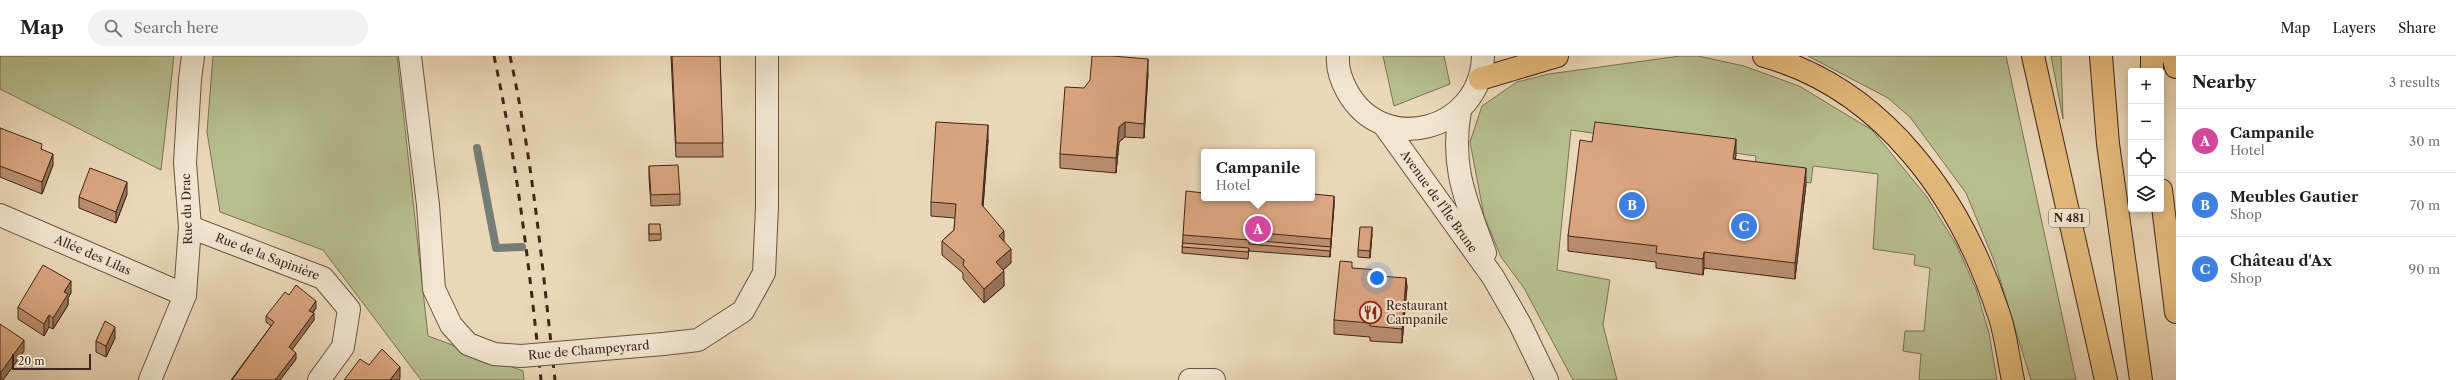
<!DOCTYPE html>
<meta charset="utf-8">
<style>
body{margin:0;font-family:"Libre Caslon Text",serif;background:#f2f2f2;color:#202124}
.controls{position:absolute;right:12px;top:12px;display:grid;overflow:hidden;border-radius:4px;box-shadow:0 2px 10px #0003}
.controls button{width:36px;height:36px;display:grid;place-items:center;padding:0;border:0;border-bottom:1px solid #e0e0e0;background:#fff;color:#202124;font:20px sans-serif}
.scale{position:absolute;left:12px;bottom:10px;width:79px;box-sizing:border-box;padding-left:4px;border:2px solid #3f251b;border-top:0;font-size:11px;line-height:14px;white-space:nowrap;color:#3f251b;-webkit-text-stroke:3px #f2e6d1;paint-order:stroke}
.you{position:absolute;left:1377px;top:222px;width:14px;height:14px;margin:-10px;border:3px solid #fff;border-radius:50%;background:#1a73e8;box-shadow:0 0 0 6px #1a73e833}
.badge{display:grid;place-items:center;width:26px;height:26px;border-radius:50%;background:#2563eb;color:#fff;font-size:13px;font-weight:700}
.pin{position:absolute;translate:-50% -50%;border:2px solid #fff;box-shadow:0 1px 4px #0006}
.popup{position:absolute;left:1201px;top:93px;width:114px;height:52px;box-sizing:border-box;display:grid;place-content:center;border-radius:4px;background:#fff;filter:drop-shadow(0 1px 3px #0005);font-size:13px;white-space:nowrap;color:#757577}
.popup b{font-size:15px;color:#202124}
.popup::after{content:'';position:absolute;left:50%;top:100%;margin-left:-8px;border:8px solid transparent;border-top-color:#fff}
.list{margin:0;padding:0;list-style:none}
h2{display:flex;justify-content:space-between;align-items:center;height:52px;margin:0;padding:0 16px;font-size:17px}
h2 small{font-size:13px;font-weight:400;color:#757577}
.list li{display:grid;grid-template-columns:26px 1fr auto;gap:12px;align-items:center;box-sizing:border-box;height:64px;padding:0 16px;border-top:1px solid #e0e0e0}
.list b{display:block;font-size:15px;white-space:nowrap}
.list p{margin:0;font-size:13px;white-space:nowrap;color:#757577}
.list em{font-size:13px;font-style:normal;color:#757577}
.icon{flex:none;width:22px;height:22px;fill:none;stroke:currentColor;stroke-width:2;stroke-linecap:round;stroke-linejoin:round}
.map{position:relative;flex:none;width:2176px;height:324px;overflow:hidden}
header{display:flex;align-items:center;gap:24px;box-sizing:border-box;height:56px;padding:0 20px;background:#fff;border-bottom:1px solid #e0e0e0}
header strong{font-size:19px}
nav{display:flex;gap:22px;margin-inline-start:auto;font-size:14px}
.search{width:280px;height:36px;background:#f2f2f2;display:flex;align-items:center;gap:10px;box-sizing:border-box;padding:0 14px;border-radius:22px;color:#757577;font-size:15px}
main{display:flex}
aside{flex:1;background:#fff}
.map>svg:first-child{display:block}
.green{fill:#b7bf8f;stroke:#7b7255}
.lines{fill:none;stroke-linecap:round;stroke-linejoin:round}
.stream{stroke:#747e76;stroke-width:8}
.minor-casing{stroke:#6a5242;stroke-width:24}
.highway-casing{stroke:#3f251b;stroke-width:24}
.minor{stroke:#f2e6d1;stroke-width:22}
.highway{stroke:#e6bc7c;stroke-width:22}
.rail{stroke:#3f251b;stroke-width:3;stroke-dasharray:7 7;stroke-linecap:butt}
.minor-bridge-casing{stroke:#6a5242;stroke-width:24;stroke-linecap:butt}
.minor-bridge{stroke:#f2e6d1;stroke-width:22}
.wall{fill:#bb8e6e;stroke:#3f251b}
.shaded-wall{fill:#99745a;stroke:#3f251b}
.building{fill:#daa580;stroke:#3f251b}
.labels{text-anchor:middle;stroke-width:4;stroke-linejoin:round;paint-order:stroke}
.shield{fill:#f2e6d1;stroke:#755f52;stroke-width:1}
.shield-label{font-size:11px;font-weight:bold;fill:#3f251b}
.street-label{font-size:12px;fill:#3f251b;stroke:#f2e6d1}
.poi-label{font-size:12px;fill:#3f251b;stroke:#f2e6d1;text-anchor:start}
</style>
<header>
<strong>Map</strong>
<div class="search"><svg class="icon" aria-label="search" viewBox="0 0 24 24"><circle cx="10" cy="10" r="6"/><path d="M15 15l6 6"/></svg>Search here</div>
<nav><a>Map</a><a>Layers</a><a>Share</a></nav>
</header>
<main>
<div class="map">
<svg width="2176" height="324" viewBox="0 0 2176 324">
<rect width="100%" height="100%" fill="#ebd8b8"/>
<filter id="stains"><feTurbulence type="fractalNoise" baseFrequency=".005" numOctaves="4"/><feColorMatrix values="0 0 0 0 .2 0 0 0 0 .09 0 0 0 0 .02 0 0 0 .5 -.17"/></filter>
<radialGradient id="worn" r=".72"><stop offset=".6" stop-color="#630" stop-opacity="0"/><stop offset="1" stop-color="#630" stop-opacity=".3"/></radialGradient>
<g class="green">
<polygon points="0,0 174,0 161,114 0,33"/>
<polygon points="213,0 397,0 428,280 523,315 524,324 421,324 323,194 220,156 207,76"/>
<polygon points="1383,0 1444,0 1450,28 1394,50"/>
<polygon points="1680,0 1698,0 1744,10 1799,30 1872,74 1927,141 1957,190 1976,233 1989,277 1997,324 1919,324 1921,298 1903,295 1905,275 1924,275 1930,212 1914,209 1915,199 1873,193 1878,118 1813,110 1811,127 1754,120 1756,100 1571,74 1557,214 1610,224 1603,269 1617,324 1573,324 1524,232 1501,201 1484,160 1470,86 1482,50 1517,26 1549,18"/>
<polygon points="1808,0 2006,0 2076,324 2031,324 1995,207 1966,137 1910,61 1888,42"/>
<polygon points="2051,0 2061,0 2063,63"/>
</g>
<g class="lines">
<polyline class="stream" points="477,92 496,192 522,191"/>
<defs>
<g id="minor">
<polyline points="410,0 428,149 434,233 451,269 468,288 494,298 521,300"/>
<path d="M1338,0c-1,12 3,24 9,35 36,66 134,40 136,-35"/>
<path d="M1460,54c-10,58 6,90 25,143"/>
<path id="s1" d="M1384,69l109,152 27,47 27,56"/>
<path id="s2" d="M0,159l185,80"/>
<path id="s3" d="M190,171l133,51 26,31 -6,38 -24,33"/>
<polyline points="663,288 698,284 743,255 764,217 767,151 767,0"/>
<polyline points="150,324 185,239 190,171 185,107 190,23 193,0"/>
<polyline points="1190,324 1214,324"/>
</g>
<g id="highway">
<path d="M1764,0c120,33 197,143 234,256 8,21 10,46 15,68"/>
<polyline points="2033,0 2106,324"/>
<polyline points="2101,0 2108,88 2141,324"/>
<polyline points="2173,0 2176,11"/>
<polyline points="2152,15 2152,0"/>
<polyline points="1480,23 1557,0"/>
<polyline points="2161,134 2176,256"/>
</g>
</defs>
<use href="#minor" class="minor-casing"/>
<use href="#highway" class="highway-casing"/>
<use href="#minor" class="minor"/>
<use href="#highway" class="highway"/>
<g class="rail">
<path d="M494,0c23,107 36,216 47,324"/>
<path d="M510,0c23,106 33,216 45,324"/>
</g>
<defs>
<g id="minor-bridge">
<path id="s4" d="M521,300l142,-12"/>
</g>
</defs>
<use href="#minor-bridge" class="minor-bridge-casing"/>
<use href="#minor-bridge" class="minor-bridge"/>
</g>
<g class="wall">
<polygon points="671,0 720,0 723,101 676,101"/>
<polygon points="1148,17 1144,82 1125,81 1119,86 1116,117 1060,112 1060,98 1084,32"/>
<polygon points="0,72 42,93 53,109 42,138 0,121"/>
<polygon points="988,84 983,151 1004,185 1011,207 1003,214 1004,230 984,247 963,223 963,217 942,199 942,185 954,174 955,162 931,160 931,146"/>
<polygon points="1592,86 1736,99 1735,103 1806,128 1795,223 1704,212 1703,219 1656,212 1656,206 1568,195 1568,180"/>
<polygon points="649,110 680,138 680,149 651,150 649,122"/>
<polygon points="127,138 116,167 79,152 79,141"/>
<polygon points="1204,142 1334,144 1334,150 1330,201 1249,195 1249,193 1248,203 1182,197 1183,179"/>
<polygon points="649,168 661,178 661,184 649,185"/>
<polygon points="1372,178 1370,202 1358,201 1358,194"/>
<polygon points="1352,212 1379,220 1406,224 1407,231 1402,287 1370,285 1370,281 1334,278 1334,264"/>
<polygon points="71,237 68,242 68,249 53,273 49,271 44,280 18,263 18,251"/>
<polygon points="289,239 316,252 313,257 314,264 292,293 296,303 280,324 231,324 271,270 266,266 266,260"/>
<polygon points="0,268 24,295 3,324 0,324"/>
<polygon points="115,282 106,301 96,296 96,285"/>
</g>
<g class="shaded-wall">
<polygon points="1148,3 1148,17 1144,82 1144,68"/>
<polygon points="1125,66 1125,81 1119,86 1116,117 1116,102 1119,71"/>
<polygon points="988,69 988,84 982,164 982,149"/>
<polygon points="1736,83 1736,99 1733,119 1733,103"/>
<polygon points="53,98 53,109 42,138 42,126"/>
<polygon points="1806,112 1806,128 1795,223 1795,207"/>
<polygon points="127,126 127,138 116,167 116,156"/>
<polygon points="1334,140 1334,150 1330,201 1331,183"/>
<polygon points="1372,171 1372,178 1370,202 1370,195"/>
<polygon points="1004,175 1004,189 999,180"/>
<polygon points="1011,193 1011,207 996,220 996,206"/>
<polygon points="1704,196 1704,212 1703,219 1703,203"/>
<polygon points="1004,215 1004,230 984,247 984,233"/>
<polygon points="1406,222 1407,231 1402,287 1402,273"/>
<polygon points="71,225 71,237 68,242 68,249 53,273 53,262 64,236"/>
<polygon points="316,245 316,252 309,261 309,255"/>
<polygon points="314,257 314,264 289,298 289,291"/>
<polygon points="49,259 49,271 44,280 44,268"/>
<polygon points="115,271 115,282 106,301 106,290"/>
<polygon points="24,284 24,295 3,324 1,324 1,316"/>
<polygon points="296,297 296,303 280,324 275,324"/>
<polygon points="400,311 400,323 399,324 390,324"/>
</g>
<g class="building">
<polygon points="672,0 720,0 723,87 676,87"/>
<polygon points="1092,0 1112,0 1148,3 1144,68 1125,66 1119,71 1116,102 1060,98 1065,31 1084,32 1090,24"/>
<polygon points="936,66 988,69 982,149 1004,175 999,180 1011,193 996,206 1004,215 984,233 963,209 964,204 942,185 954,174 956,148 931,146"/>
<polygon points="1595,66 1736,83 1733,103 1806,112 1795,207 1704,196 1703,203 1656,197 1657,190 1568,180 1580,84 1592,86"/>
<polygon points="0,72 42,88 41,93 53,98 42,126 0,110"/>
<polygon points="678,109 680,138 651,139 649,110"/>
<polygon points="90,112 127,126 116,156 79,141"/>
<polygon points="1186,135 1204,137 1204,142 1312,142 1312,138 1334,140 1331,183 1249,176 1249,184 1183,179"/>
<polygon points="649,168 660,168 661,178 649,178"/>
<polygon points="1360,171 1372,171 1370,195 1358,194"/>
<polygon points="1249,184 1331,191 1330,195 1249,188"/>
<polygon points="1183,187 1249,192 1248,196 1182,191"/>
<polygon points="1340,205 1352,206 1352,212 1379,214 1379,220 1406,222 1402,273 1370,270 1370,267 1334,264"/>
<polygon points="43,209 71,225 64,236 68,238 53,262 49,259 44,268 18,251"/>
<polygon points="296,229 316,245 309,255 314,257 289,291 296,297 275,324 232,324 274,266 266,260 285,236 289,239"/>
<polygon points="105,265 115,271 106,290 96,285"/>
<polygon points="0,268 24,284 1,316 0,315"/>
<polygon points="382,293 400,311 390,324 344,324 360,303 369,309"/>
</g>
<defs>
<symbol id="restaurant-ring" viewBox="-11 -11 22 22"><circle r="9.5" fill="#f2e6d1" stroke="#8f2418" stroke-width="1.5"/><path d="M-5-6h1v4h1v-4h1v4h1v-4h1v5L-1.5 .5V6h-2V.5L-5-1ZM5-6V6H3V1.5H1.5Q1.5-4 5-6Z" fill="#8f2418"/></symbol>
</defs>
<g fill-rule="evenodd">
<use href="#restaurant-ring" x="1358" y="244" width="25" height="25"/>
</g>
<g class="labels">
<rect class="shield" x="2049" y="153" width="40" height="18" rx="3"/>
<g class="shield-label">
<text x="2069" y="166">N 481</text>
</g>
<g class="street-label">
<text dy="4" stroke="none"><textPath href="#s1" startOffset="94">Avenue de l'Île Brune</textPath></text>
<text transform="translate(187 153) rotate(-92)" y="4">Rue du Drac</text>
<text dy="4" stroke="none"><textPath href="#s2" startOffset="101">Allée des Lilas</textPath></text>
<text dy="4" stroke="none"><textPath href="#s3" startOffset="83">Rue de la Sapinière</textPath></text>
<text dy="4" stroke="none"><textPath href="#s4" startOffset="68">Rue de Champeyrard</textPath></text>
</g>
<g class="poi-label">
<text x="1386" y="254">Restaurant<tspan x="1386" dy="14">Campanile</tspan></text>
</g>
</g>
<rect width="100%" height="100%" filter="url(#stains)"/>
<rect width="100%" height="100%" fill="url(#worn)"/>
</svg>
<div class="controls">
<button>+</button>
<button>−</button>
<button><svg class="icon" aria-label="locate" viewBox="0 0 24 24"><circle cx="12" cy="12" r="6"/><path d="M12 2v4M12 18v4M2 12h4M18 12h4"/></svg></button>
<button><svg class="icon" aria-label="layers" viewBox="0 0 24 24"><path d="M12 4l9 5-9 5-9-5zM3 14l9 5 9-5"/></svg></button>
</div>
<div class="scale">20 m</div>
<div class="you"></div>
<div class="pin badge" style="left:1258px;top:173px;background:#d1479c">A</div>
<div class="popup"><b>Campanile</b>Hotel</div>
<div class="pin badge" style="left:1632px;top:149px;background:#3f7fe0">B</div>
<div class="pin badge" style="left:1744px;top:170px;background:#3f7fe0">C</div>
</div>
<aside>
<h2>Nearby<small>3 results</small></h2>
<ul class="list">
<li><span class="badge" style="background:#d1479c">A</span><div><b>Campanile</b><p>Hotel</p></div><em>30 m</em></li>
<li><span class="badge" style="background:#3f7fe0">B</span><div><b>Meubles Gautier</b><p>Shop</p></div><em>70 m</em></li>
<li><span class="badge" style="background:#3f7fe0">C</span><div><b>Château d'Ax</b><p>Shop</p></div><em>90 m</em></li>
</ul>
</aside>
</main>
